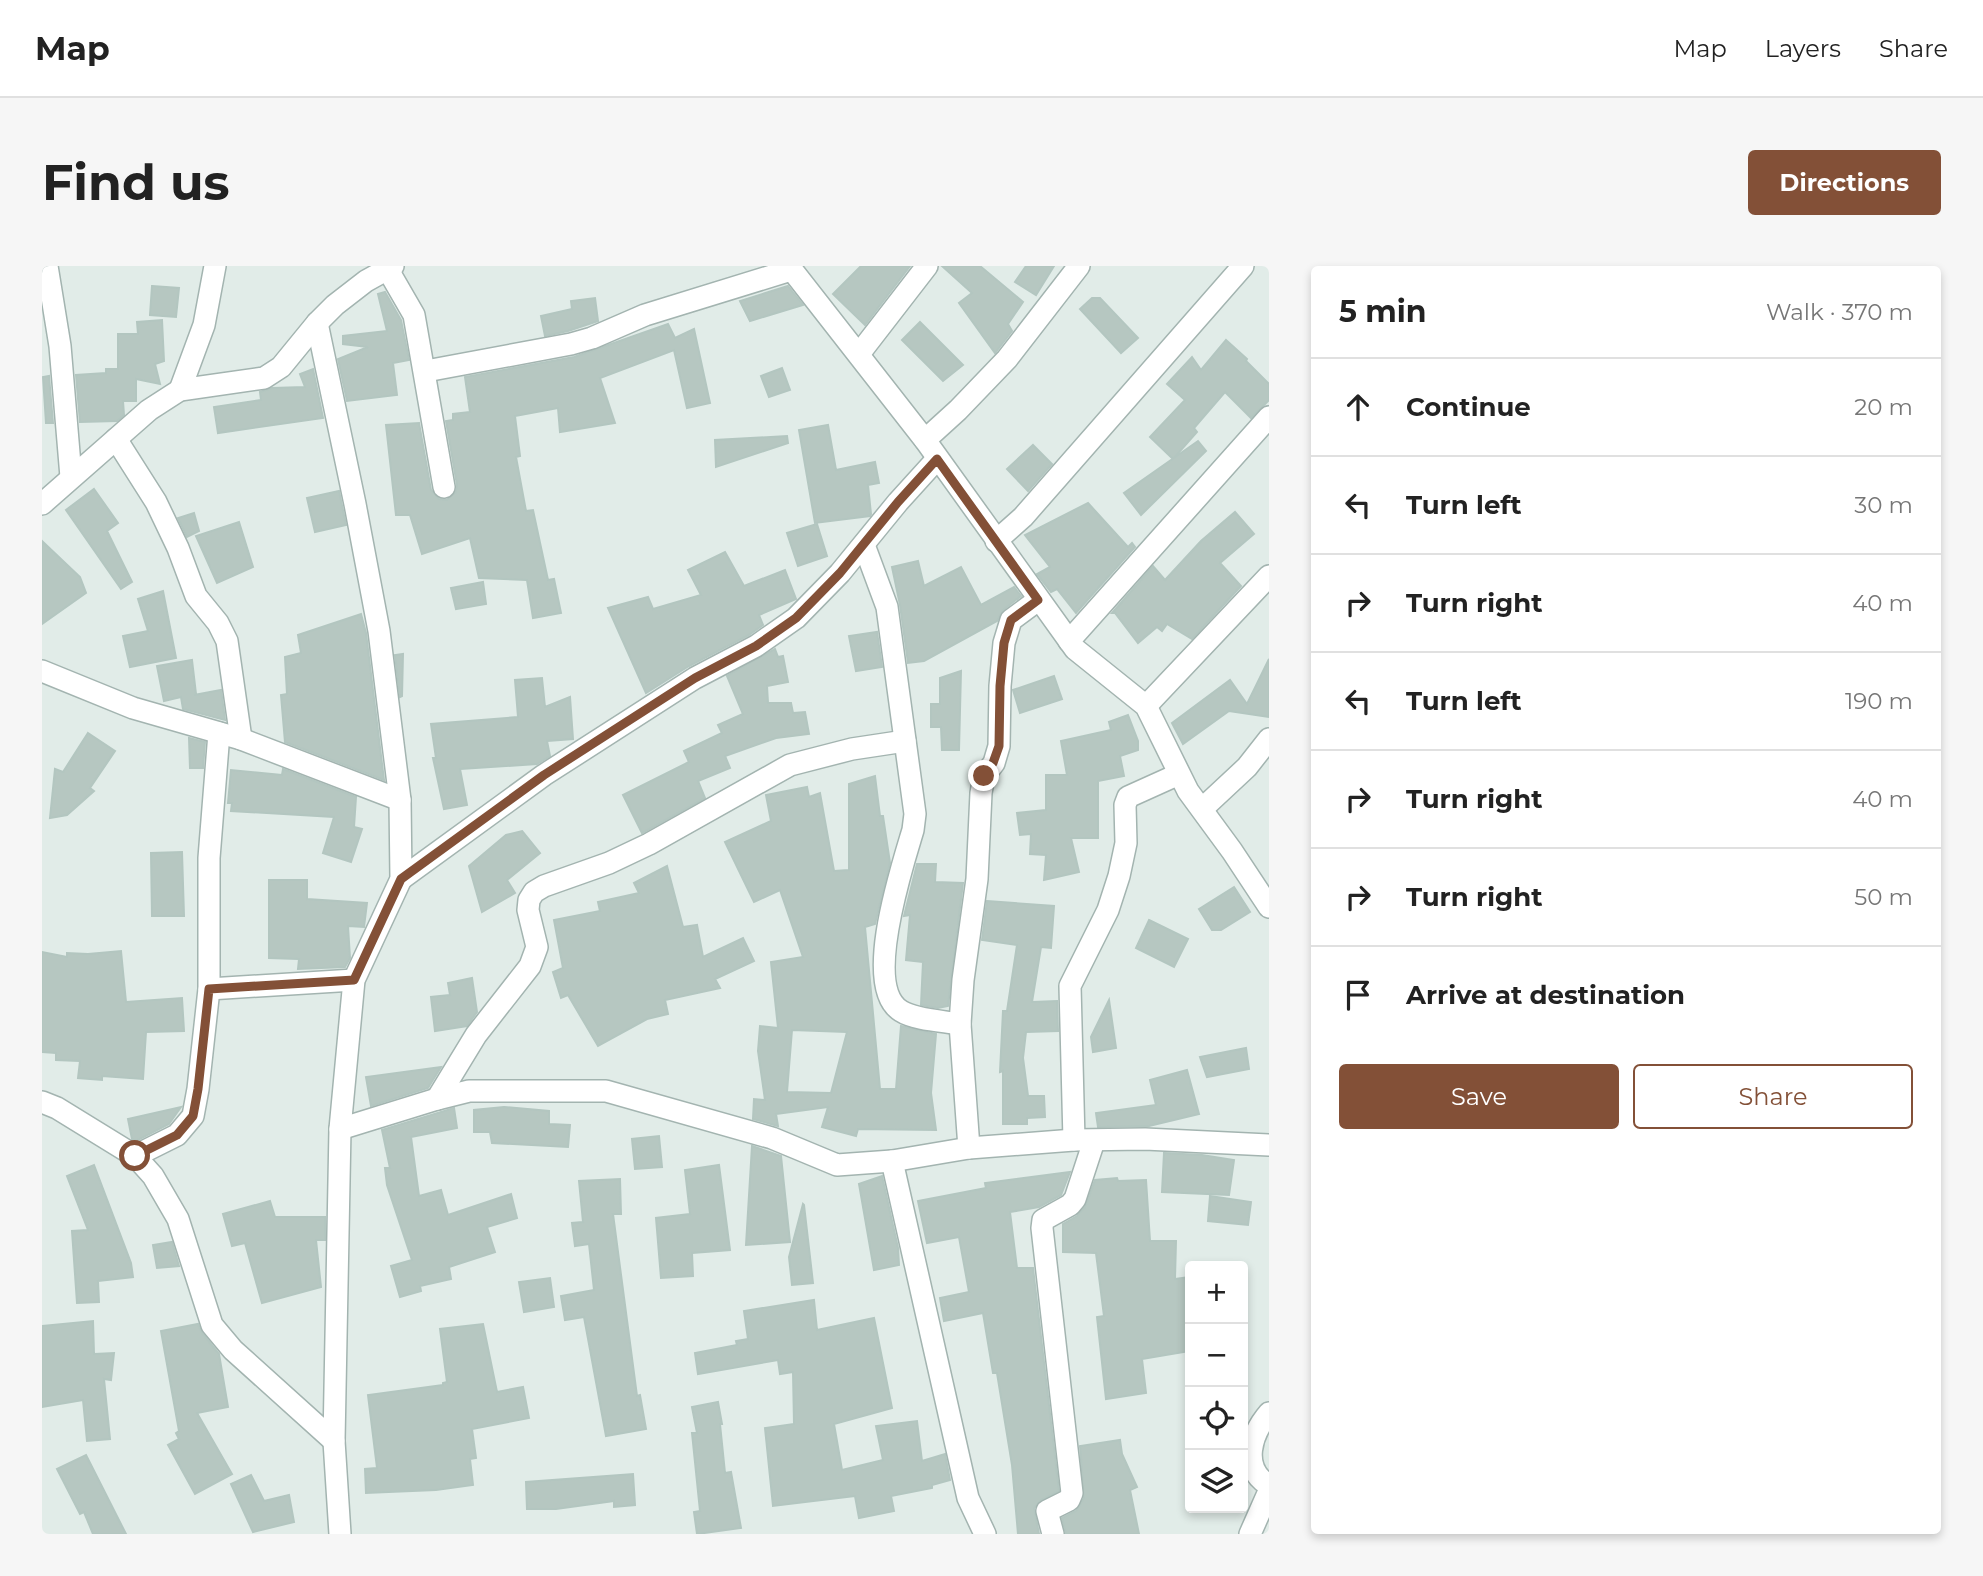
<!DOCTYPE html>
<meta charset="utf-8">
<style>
body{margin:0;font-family:Montserrat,sans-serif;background:#f6f6f6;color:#222}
.controls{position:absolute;right:21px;bottom:21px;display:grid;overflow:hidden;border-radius:7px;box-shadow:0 4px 10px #0003}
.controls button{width:63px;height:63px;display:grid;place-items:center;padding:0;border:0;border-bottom:2px solid #e0e0e0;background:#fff;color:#222;font:35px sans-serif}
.stop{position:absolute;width:21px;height:21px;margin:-16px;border:5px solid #835037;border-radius:50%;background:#fff}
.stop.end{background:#835037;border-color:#fff;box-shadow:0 2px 7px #0008}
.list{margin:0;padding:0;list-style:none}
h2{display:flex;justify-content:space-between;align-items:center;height:91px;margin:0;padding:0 28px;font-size:30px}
h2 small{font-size:23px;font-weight:400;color:#767676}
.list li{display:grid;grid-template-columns:46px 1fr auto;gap:21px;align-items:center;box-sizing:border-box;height:98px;padding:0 28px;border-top:2px solid #e0e0e0}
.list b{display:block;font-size:26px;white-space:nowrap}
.list em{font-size:23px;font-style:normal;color:#767676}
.actions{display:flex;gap:14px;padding:21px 28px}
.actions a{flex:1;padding:16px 0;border:2px solid #835037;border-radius:7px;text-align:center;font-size:24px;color:#835037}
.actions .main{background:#835037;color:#fff}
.icon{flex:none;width:38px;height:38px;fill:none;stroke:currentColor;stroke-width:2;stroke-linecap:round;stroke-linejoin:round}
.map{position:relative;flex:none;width:1227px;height:1268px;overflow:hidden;border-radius:7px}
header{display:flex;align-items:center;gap:42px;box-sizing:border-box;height:98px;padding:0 35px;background:#fff;border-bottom:2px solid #e0e0e0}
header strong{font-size:33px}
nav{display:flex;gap:38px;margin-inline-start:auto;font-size:24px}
.intro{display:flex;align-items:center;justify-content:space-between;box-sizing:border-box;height:168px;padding:0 42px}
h1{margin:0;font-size:49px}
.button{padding:18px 32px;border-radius:7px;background:#835037;color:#fff;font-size:24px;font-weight:700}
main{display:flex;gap:42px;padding:0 42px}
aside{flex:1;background:#fff;border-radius:7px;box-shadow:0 4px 10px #0003}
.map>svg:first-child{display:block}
.building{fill:#b6c7c1;stroke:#b3c6c0;stroke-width:2;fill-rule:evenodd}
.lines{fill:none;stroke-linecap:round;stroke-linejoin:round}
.street-casing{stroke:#a3b4b0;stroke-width:24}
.street{stroke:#fff;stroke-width:21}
.route{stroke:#835037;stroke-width:9}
</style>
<header>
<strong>Map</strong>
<nav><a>Map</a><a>Layers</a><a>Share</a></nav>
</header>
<div class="intro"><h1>Find us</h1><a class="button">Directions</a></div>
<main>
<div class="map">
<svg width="1227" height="1268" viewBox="0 0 1227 1268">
<rect width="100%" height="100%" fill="#e1ece8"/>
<g class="building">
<polygon points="819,0 868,0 823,59 791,28"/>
<polygon points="900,0 938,0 981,36 966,58 970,65 953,87 917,37 930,27"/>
<polygon points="984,0 1012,0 994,29 973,16"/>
<polygon points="110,20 137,22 134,51 108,49"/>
<polygon points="746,20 761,39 708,55 698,35"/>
<polygon points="343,26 359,54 367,94 351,97 355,129 305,135 296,93 326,81 301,78 301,70 345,65 336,28"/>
<polygon points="553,32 556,55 526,65 503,70 499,50 530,43 529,35"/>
<polygon points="1050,32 1058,32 1096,72 1079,87 1038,43"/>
<polygon points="120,54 122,95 113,98 118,118 94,113 94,135 81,135 82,149 75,155 38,156 34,109 64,107 64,103 76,103 76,68 96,68 95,56"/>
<polygon points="878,56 921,99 901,115 860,74"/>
<polygon points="626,58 633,72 652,63 668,137 645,142 632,84 558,112 573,157 518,166 516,142 473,150 478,190 474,191 484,245 491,244 506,314 512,313 519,347 491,352 485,314 437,312 428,272 380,288 368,249 354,249 344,159 377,157 389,224 397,233 405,234 414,226 415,219 404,155 411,154 411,148 428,146 423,111 532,91"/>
<polygon points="1184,74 1205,93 1204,95 1227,118 1227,134 1209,152 1183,126 1152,162 1155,166 1131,193 1108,171 1143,134 1125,118 1150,91 1159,104"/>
<polygon points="740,102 748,124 727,131 719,110"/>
<polygon points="271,103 281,152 176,167 172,141 219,134 218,126 230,122 263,121 258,108"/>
<polygon points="7,110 11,157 4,157 1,111"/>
<polygon points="786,159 794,204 833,196 837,217 826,219 829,248 828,250 773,257 757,164"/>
<polygon points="745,170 746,177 674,201 673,174"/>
<polygon points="1156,175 1164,185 1099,249 1082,227"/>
<polygon points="991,179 1010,198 986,225 965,203"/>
<polygon points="52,223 76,257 65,265 90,316 79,323 24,244"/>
<polygon points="297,225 304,259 273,266 265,232"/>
<polygon points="1046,237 1086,281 1090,277 1093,281 1034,347 1015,323 1009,326 995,308 1008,301 983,269"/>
<polygon points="1193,246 1212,268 1178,297 1199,320 1150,373 1125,358 1120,365 1115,361 1096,377 1073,347 1070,347 1111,300 1123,314 1159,275"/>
<polygon points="152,247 157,265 145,271 136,252"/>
<polygon points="197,256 211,301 175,317 154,270"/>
<polygon points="775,258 785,290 756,300 745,267"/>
<polygon points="0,275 38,311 44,327 0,358"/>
<polygon points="683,286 702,320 743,304 754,333 717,349 721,359 707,369 647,400 604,427 566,342 606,331 611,343 659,329 646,304"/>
<polygon points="876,295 882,320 919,301 939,339 972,321 979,330 961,344 955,355 882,395 866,397 858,339 850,301"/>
<polygon points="441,316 444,338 414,343 409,322"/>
<polygon points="121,325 134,392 88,401 81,370 106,365 96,333"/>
<polygon points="319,348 324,367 342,514 243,476 239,429 245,428 243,391 259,387 256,369"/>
<polygon points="835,366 840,401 814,405 807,370"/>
<polygon points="733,383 736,391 741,390 746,416 725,420 726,437 749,437 751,447 763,446 767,468 734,472 683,490 688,502 656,515 663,532 600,567 581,529 647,496 642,485 680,467 676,459 701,448 685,410"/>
<polygon points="361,388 360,430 358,431 353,389"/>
<polygon points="1227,393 1227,451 1187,445 1141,478 1130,457 1188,414 1205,438"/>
<polygon points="150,394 154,428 152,429 179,424 183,454 141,443 139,431 122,435 115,400"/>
<polygon points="919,405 917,484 900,484 899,461 889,461 889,438 898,438 898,412"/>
<polygon points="1012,410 1020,433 978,447 971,424"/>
<polygon points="500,412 503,441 528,431 531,473 505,475 508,490 495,498 418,503 425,539 402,543 391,492 394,492 389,458 476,451 473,414"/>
<polygon points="1086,449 1096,475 1096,484 1078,490 1082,510 1056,515 1056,572 1029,572 1037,606 1002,614 1004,589 988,588 989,568 978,569 975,547 1004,544 1004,509 1025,509 1019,475 1069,464 1067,456"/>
<polygon points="46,467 73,485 48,522 52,525 25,549 8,552 13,503 21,506"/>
<polygon points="147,472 163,476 161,502 148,502"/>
<polygon points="241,503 314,531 312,561 320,563 309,596 281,587 292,551 189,545 190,537 186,537 189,504 240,509"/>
<path d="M833,510l5,40h3l7,47 -15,61 -10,3 15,162h16l5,-63 35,8 -5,59 5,37 -78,-1 -2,7 -34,-9 6,-20 -52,7 2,12 -25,-7 1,-20 11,1 -7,-49 2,-25 18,2 -7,-66 32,-5 -23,-67 -26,12 -29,-60 46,-21 -5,-26 41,-8 2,10 11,-4 14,78 15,-1v-86zM750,764l55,2 -16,61 -44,-1z"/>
<polygon points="480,565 498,587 465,614 473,627 440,646 427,600 464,569"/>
<polygon points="140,586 142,650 110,650 109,587"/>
<polygon points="875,598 894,598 893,616 921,617 906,740 896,742 879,739 881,696 864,694 868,649 862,650"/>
<polygon points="625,600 641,661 655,659 661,691 701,672 712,695 673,713 678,722 623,734 626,748 605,753 556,780 526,729 519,732 511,706 521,702 512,654 558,645 556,636 597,627 592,617"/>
<polygon points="227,614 265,614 265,633 325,637 322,661 306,660 308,692 303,701 256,703 257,693 227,692"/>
<polygon points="1192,621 1208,646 1179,664 1170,664 1157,643"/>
<polygon points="945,635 1012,640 1009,682 999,681 990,736 1015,735 1016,765 984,766 981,792 986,830 1002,830 1003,851 985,852 985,858 961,858 961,805 958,806 961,745 965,745 975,679 940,674"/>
<polygon points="1107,654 1146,673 1132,701 1094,682"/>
<polygon points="79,685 84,736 140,732 142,765 104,766 101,813 60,810 60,814 36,812 38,795 14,794 14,787 0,786 0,686 25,691 25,687 46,688"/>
<polygon points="430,712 435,746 425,760 393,765 389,731 408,729 406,717"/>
<polygon points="1067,734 1074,782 1051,786 1049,771"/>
<polygon points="1204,782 1207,803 1165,811 1158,791"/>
<polygon points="399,801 386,822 329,840 324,811"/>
<polygon points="1145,804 1157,848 1107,860 1056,861 1054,847 1114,839 1108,814"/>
<polygon points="139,841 127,858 94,875 90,873 86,853"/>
<polygon points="462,841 507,845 507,858 528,859 526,881 450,877 448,866 432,866 432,844"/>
<polygon points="412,842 415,862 369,871 377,930 399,924 406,949 469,928 475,952 445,961 453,986 407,1001 409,1013 378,1020 379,1025 358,1031 349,1000 370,994 345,919 343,902 348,902 340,864"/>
<polygon points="617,870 620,901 593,903 590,873"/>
<polygon points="710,880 739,890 748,976 704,979"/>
<polygon points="1122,887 1160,889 1192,894 1187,929 1120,926"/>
<polygon points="52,899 89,997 91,1011 56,1015 57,1036 35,1037 30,965 46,964 25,910"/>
<polygon points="677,899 688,984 650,987 651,1010 619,1012 614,952 648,948 643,904"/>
<polygon points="1028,906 1019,929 997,941 968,946 975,1002 991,1002 1017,1225 999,1234 992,1242 997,1268 976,1268 970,1199 955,1107 951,1107 941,1047 902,1055 898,1032 927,1026 917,971 885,977 876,935 944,922 943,917"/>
<polygon points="840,910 856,982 857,999 832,1004 817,918"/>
<polygon points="1075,912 1076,915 1104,914 1108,975 1134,975 1133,1013 1148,1011 1148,1085 1100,1093 1104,1127 1064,1133 1055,1051 1062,1050 1054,987 1021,986 1021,958 1035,950 1043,941 1053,914"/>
<polygon points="578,913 579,948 571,948 595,1130 598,1129 604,1163 564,1170 542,1051 523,1054 519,1030 552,1024 547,978 533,980 530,957 541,956 537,915"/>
<polygon points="1168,930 1209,936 1206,959 1166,955"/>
<polygon points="228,935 233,951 283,951 283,974 274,974 279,1021 220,1037 203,977 190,980 181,948"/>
<polygon points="761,938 762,939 771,1017 750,1019 747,991"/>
<polygon points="130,976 137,1000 115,1002 111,979"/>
<polygon points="508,1012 512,1041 482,1046 477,1016"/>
<polygon points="772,1034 775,1064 832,1052 850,1142 792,1158 800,1204 841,1194 834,1160 875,1155 880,1195 903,1188 908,1214 890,1219 890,1222 849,1230 852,1245 817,1252 813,1230 731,1240 723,1162 752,1158 751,1106 738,1108 736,1094 656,1108 653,1087 695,1079 694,1075 706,1073 702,1045"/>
<polygon points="51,1055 52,1088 72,1087 69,1114 62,1113 68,1173 45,1175 41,1134 0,1141 0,1060"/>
<polygon points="156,1058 160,1067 177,1088 186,1141 155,1147 190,1208 153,1228 126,1179 137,1173 134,1167 137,1165 119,1065"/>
<polygon points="441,1058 455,1126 481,1121 487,1152 430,1163 434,1192 428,1193 431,1219 394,1224 324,1227 323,1203 335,1202 326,1129 401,1119 401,1117 405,1116 398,1063"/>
<polygon points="676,1136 680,1158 678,1158 683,1207 689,1206 699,1262 655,1268 652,1246 658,1245 650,1167 655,1167 650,1141"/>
<polygon points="1078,1174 1080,1188 1095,1221 1088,1224 1097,1268 1024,1268 1020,1252 1034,1245 1042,1232 1038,1180"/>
<polygon points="44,1189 84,1268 51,1268 42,1246 38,1248 15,1203"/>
<polygon points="591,1208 593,1239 572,1241 572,1235 514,1243 485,1243 484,1216"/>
<polygon points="209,1209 222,1235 247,1229 252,1256 211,1266 189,1218"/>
</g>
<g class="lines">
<defs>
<g id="street">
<polyline points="5,0 18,80 29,211"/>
<polyline points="747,0 883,174 1033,383 1104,440 1146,525 1190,585 1227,641"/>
<polyline points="346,4 372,49 402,221"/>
<polyline points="275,57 313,238 337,365 358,534 359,613 312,714 298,863 292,1175 298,1268"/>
<polyline points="817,88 885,0"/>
<polyline points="384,105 529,78 550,72 603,49 749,4"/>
<polyline points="138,124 162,59 173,0"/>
<polyline points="74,173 114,236 136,282 154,330 176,357 185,375 199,473"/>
<polyline points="883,174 916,144 965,93 1037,0"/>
<polyline points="0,238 107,144 138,124 222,112 239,101 275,57 293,39 324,15 351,0"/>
<polyline points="954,275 981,251 1201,0"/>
<path d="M822,279l23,62 28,207 -2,16c-11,37 -51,157 -12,181 14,9 43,10 59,13"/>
<polyline points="1027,375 1227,151"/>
<polyline points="0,405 91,442 199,473 358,534"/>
<polyline points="1104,440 1227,310"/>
<polyline points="1160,543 1205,501 1227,473"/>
<polyline points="359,613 502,509 653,412 714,380 754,352 798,307 856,236 895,193"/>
<polyline points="167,723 312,714"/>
<polyline points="395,833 434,769 488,700 495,681 486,644 487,634 492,626 502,620 567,597 607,578 748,499 810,483 863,475"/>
<polyline points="0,836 15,842 93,890 111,910 136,953 170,1059 191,1084 292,1175"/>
<polyline points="298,863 395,833 427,825 564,825 730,872 795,899 850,895 927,882 1032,874 1103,873 1227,879"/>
<polyline points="1032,874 1028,720 1066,644 1077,610 1084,577 1083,539 1086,531 1137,508"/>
<polyline points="927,882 918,758 921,714 935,613 939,527 942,510 952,497 957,480 958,420 962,377 969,354 996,334"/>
<polyline points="93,890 135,869 151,850 156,823 167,723 167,592 177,467"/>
<polyline points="850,895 926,1232 943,1268"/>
<polyline points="1011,1268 1005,1245 1027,1234 1030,1227 1000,962 1001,954 1028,939 1033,933 1052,875"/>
<path d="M1208,1268l19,-43 -2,-7c-26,-17 -16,-50 2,-71"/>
</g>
</defs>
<use href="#street" class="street-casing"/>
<use href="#street" class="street"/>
</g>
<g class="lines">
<polyline class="route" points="93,890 135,869 151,850 156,823 167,723 312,714 359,613 502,509 653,412 714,380 754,352 798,307 856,236 895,193 996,334 969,354 962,377 958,420 957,480 951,497 942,510"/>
</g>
</svg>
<div class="controls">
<button>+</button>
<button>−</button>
<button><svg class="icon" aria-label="locate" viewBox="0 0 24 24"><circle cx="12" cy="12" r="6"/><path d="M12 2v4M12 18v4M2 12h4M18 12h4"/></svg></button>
<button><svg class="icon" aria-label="layers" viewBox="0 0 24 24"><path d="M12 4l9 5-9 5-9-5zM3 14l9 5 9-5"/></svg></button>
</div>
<div class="stop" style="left:93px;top:890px"></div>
<div class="stop end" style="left:942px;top:510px"></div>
</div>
<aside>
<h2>5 min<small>Walk · 370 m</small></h2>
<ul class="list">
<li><svg class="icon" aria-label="ahead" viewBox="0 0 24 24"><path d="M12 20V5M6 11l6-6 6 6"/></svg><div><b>Continue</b></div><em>20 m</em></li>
<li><svg class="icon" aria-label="left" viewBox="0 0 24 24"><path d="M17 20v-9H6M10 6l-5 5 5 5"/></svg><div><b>Turn left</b></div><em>30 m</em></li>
<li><svg class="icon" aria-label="right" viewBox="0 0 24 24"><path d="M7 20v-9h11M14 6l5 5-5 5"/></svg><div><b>Turn right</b></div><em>40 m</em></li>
<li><svg class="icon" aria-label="left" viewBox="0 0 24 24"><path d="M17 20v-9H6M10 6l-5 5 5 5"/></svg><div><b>Turn left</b></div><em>190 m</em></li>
<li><svg class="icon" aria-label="right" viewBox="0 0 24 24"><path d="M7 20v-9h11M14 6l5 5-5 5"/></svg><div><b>Turn right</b></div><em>40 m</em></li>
<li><svg class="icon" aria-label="right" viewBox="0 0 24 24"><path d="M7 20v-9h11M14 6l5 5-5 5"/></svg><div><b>Turn right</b></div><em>50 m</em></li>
<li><svg class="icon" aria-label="arrive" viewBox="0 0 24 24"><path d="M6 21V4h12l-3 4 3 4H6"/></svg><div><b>Arrive at destination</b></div></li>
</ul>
<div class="actions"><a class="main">Save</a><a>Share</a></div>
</aside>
</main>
